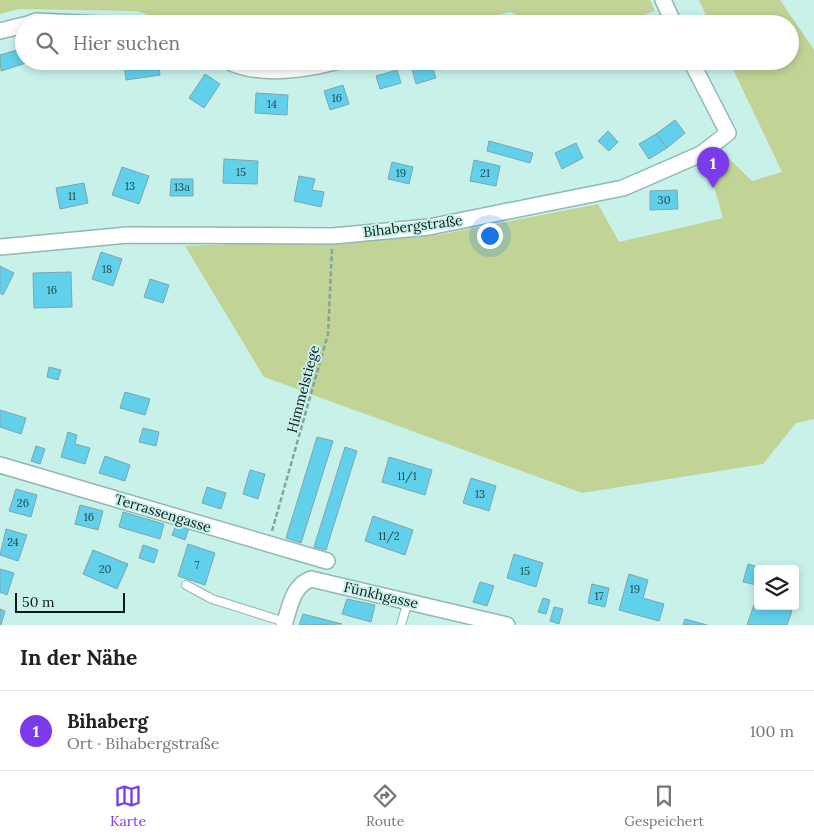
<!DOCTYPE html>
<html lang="de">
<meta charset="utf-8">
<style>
body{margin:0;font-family:Lora,serif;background:#f6f6f6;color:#202124}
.controls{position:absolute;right:15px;bottom:15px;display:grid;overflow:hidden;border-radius:5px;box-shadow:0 2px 8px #0003}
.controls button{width:45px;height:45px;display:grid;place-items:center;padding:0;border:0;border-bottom:1px solid #e0e0e0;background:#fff;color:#202124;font:25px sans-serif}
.scale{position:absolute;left:15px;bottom:12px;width:110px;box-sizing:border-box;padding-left:5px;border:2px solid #0d1c1a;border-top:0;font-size:14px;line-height:18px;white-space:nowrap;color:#0d1c1a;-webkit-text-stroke:4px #c8f1ea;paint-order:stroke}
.you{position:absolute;left:489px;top:235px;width:18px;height:18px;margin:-12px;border:4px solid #fff;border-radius:50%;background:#1a73e8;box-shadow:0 0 0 8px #1a73e833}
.badge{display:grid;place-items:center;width:32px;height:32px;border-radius:50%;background:#7c3aed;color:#fff;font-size:16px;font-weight:700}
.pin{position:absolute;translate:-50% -41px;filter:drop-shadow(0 1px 2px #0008)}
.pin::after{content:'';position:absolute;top:26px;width:18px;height:15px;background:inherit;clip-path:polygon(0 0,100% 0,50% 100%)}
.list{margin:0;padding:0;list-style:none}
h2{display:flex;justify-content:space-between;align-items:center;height:65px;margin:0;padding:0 20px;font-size:21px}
h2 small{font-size:16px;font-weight:400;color:#757577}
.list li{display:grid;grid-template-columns:32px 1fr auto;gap:15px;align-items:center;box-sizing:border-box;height:80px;padding:0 20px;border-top:1px solid #e0e0e0}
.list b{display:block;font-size:19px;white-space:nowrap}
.list p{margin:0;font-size:16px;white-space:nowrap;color:#757577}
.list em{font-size:16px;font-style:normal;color:#757577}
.icon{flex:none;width:28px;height:28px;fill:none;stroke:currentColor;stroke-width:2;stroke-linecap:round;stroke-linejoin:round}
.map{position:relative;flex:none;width:814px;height:625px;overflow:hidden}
.search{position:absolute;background:#fff;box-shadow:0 2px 8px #0003;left:15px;right:15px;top:15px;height:55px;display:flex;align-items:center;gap:12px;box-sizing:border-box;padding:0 18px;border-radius:28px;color:#757577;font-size:19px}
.sheet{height:145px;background:#fff}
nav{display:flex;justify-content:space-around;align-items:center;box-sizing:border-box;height:70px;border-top:1px solid #e0e0e0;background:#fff;font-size:14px;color:#757577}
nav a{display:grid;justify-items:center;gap:2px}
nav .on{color:#7c3aed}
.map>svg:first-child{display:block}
.green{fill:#c1d395}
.building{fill:#61d0ea;stroke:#80a5af}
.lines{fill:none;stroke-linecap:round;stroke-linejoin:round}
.lane-casing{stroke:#91b8b2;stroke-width:10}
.street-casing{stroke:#91b8b2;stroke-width:18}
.path{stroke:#84a49e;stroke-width:2.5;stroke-dasharray:5 2.5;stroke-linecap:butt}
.lane{stroke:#fff;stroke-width:8}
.street{stroke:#fff;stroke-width:15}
.labels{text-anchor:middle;stroke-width:4;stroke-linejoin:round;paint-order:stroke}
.number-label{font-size:11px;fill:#22494e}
.street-label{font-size:14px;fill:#0d1c1a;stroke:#c8f1ea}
</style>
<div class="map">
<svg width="814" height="625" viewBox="0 0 814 625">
<rect width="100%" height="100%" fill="#c8f1ea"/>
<g class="green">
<polygon points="0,0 650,0 655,11 618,24 537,24 510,12 465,24 175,24 137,11 19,9 0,14"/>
<polygon points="699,0 780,0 814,50 814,419 796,423 763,464 582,493 264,377 185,246 438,235 598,204 619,242 723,218 708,165 725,155 752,181 782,172 729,61 790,61 790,24 710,24"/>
</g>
<g class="building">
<polygon points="24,48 24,61 29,62 1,71 0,55"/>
<polygon points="140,61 158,61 160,75 126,80 124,64"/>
<polygon points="431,63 436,78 416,84 412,69"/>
<polygon points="397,70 401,83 380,89 376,76"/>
<polygon points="205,74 220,84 204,108 189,98"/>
<polygon points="343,85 349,104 330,110 324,91"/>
<polygon points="256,93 288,95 287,115 255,113"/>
<polygon points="675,120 685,133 667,148 656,134"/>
<polygon points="608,131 618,142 609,151 598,141"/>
<polygon points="656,134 667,148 649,159 639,144"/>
<polygon points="489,141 533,153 530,163 487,151"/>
<polygon points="576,143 583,158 562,169 555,153"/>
<polygon points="224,159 258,161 257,184 223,183"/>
<polygon points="474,160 500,166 496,186 470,181"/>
<polygon points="392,162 413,167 409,184 388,179"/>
<polygon points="122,167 149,176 139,204 112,195"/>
<polygon points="299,176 315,179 312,190 324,192 321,207 294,201"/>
<polygon points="171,179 193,179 193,196 170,196"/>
<polygon points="84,183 88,203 60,209 56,188"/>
<polygon points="677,190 678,209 650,210 650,191"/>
<polygon points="101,252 122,259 113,286 92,279"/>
<polygon points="0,266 14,273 3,295 0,293"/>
<polygon points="71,272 72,307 34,308 33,273"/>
<polygon points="150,279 169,285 163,303 144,297"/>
<polygon points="49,367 61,370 58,380 47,377"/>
<polygon points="125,392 150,399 145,415 120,408"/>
<polygon points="0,410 26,418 21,434 0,427"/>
<polygon points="143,428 159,432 156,446 139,442"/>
<polygon points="68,432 77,435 75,444 90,448 85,464 61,457"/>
<polygon points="317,437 333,441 301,543 286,538"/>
<polygon points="36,446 45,449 40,464 31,461"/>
<polygon points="345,447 357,451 326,550 314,547"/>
<polygon points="105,456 130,465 125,481 99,473"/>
<polygon points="389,457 432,470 425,495 382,482"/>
<polygon points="250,470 265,474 258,499 243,494"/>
<polygon points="471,478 496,486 489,511 463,503"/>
<polygon points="207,487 226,493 221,509 202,503"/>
<polygon points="16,489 37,495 31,517 9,511"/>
<polygon points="80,505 103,511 98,530 75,524"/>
<polygon points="123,512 164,524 160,539 119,527"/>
<polygon points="373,516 413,530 405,555 365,541"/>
<polygon points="177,523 189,528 185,540 172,535"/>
<polygon points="6,529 27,535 18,561 0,555"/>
<polygon points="188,544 215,553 205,585 178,576"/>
<polygon points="143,545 158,550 154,563 139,558"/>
<polygon points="93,550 128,564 117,589 83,574"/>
<polygon points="514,554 543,563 536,587 507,578"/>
<polygon points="748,564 761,568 758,569 757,585 743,582"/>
<polygon points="0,569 14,573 7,595 0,592"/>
<polygon points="629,574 648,580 643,598 664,604 659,621 619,610"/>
<polygon points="480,582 494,586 487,606 473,602"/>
<polygon points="592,584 609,588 605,607 588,603"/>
<polygon points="543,598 550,600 546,614 538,612"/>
<polygon points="347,599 375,605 371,622 342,614"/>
<polygon points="756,599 758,606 778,606 792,611 787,625 747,625"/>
<polygon points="554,607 563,609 559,624 550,621"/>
<polygon points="0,609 5,611 1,625 0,625"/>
<polygon points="303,614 342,624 299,625"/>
<polygon points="685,619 707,625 683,625"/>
</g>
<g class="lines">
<defs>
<g id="lane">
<polyline points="186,585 212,599 285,622"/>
<polyline points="401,625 408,601"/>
</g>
<g id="street">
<polyline points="663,0 674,24"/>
<polyline points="28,24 36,21 102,24"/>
<polyline points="0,31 24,25"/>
<path d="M227,61c32,16 78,9 112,0"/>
<polyline points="0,247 128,235 333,236 429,227 623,188 701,154 728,133 691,61"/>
<polyline points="0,465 327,561"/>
<path d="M284,625c6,-18 8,-39 27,-46l196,46"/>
</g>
</defs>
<use href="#lane" class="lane-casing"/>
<use href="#street" class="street-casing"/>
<polyline class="path" points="272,531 328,334 332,249"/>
<use href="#lane" class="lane"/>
<use href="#street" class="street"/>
</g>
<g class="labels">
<g class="number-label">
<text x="337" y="102">16</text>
<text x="272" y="108">14</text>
<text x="241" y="176">15</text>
<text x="401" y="177">19</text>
<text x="485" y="177">21</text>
<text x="130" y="190">13</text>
<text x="182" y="191">13a</text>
<text x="72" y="200">11</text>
<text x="664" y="204">30</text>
<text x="107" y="273">18</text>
<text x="52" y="294">16</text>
<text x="407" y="480">11/1</text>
<text x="480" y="498">13</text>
<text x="23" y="507">26</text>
<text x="89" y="521">16</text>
<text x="389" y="540">11/2</text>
<text x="13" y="546">24</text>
<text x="197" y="569">7</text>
<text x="105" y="573">20</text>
<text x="525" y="575">15</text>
<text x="635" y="593">19</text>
<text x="599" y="600">17</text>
</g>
<g class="street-label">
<text transform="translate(413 226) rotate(-7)" y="5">Bihabergstraße</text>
<text transform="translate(303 389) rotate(-75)" y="5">Himmelstiege</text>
<text transform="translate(163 513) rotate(17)" y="5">Terrassengasse</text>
<text transform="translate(381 595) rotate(13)" y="5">Fünkhgasse</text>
</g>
</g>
</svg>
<div class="controls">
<button><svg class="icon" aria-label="layers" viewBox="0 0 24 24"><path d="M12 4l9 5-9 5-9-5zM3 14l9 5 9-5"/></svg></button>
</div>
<div class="scale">50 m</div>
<div class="you"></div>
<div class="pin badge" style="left:713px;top:188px">1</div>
<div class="search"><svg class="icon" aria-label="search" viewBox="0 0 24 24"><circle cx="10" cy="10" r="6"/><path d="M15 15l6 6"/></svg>Hier suchen</div>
</div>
<section class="sheet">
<h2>In der Nähe<small></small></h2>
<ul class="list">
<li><span class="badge">1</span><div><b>Bihaberg</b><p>Ort · Bihabergstraße</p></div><em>100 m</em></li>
</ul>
</section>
<nav>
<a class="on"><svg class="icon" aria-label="map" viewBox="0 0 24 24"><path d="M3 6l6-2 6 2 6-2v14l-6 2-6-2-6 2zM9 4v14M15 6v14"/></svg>Karte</a>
<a><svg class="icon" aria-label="directions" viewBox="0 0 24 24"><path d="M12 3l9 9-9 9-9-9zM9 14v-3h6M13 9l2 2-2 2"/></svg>Route</a>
<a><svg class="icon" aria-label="saved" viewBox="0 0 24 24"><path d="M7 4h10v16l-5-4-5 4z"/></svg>Gespeichert</a>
</nav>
